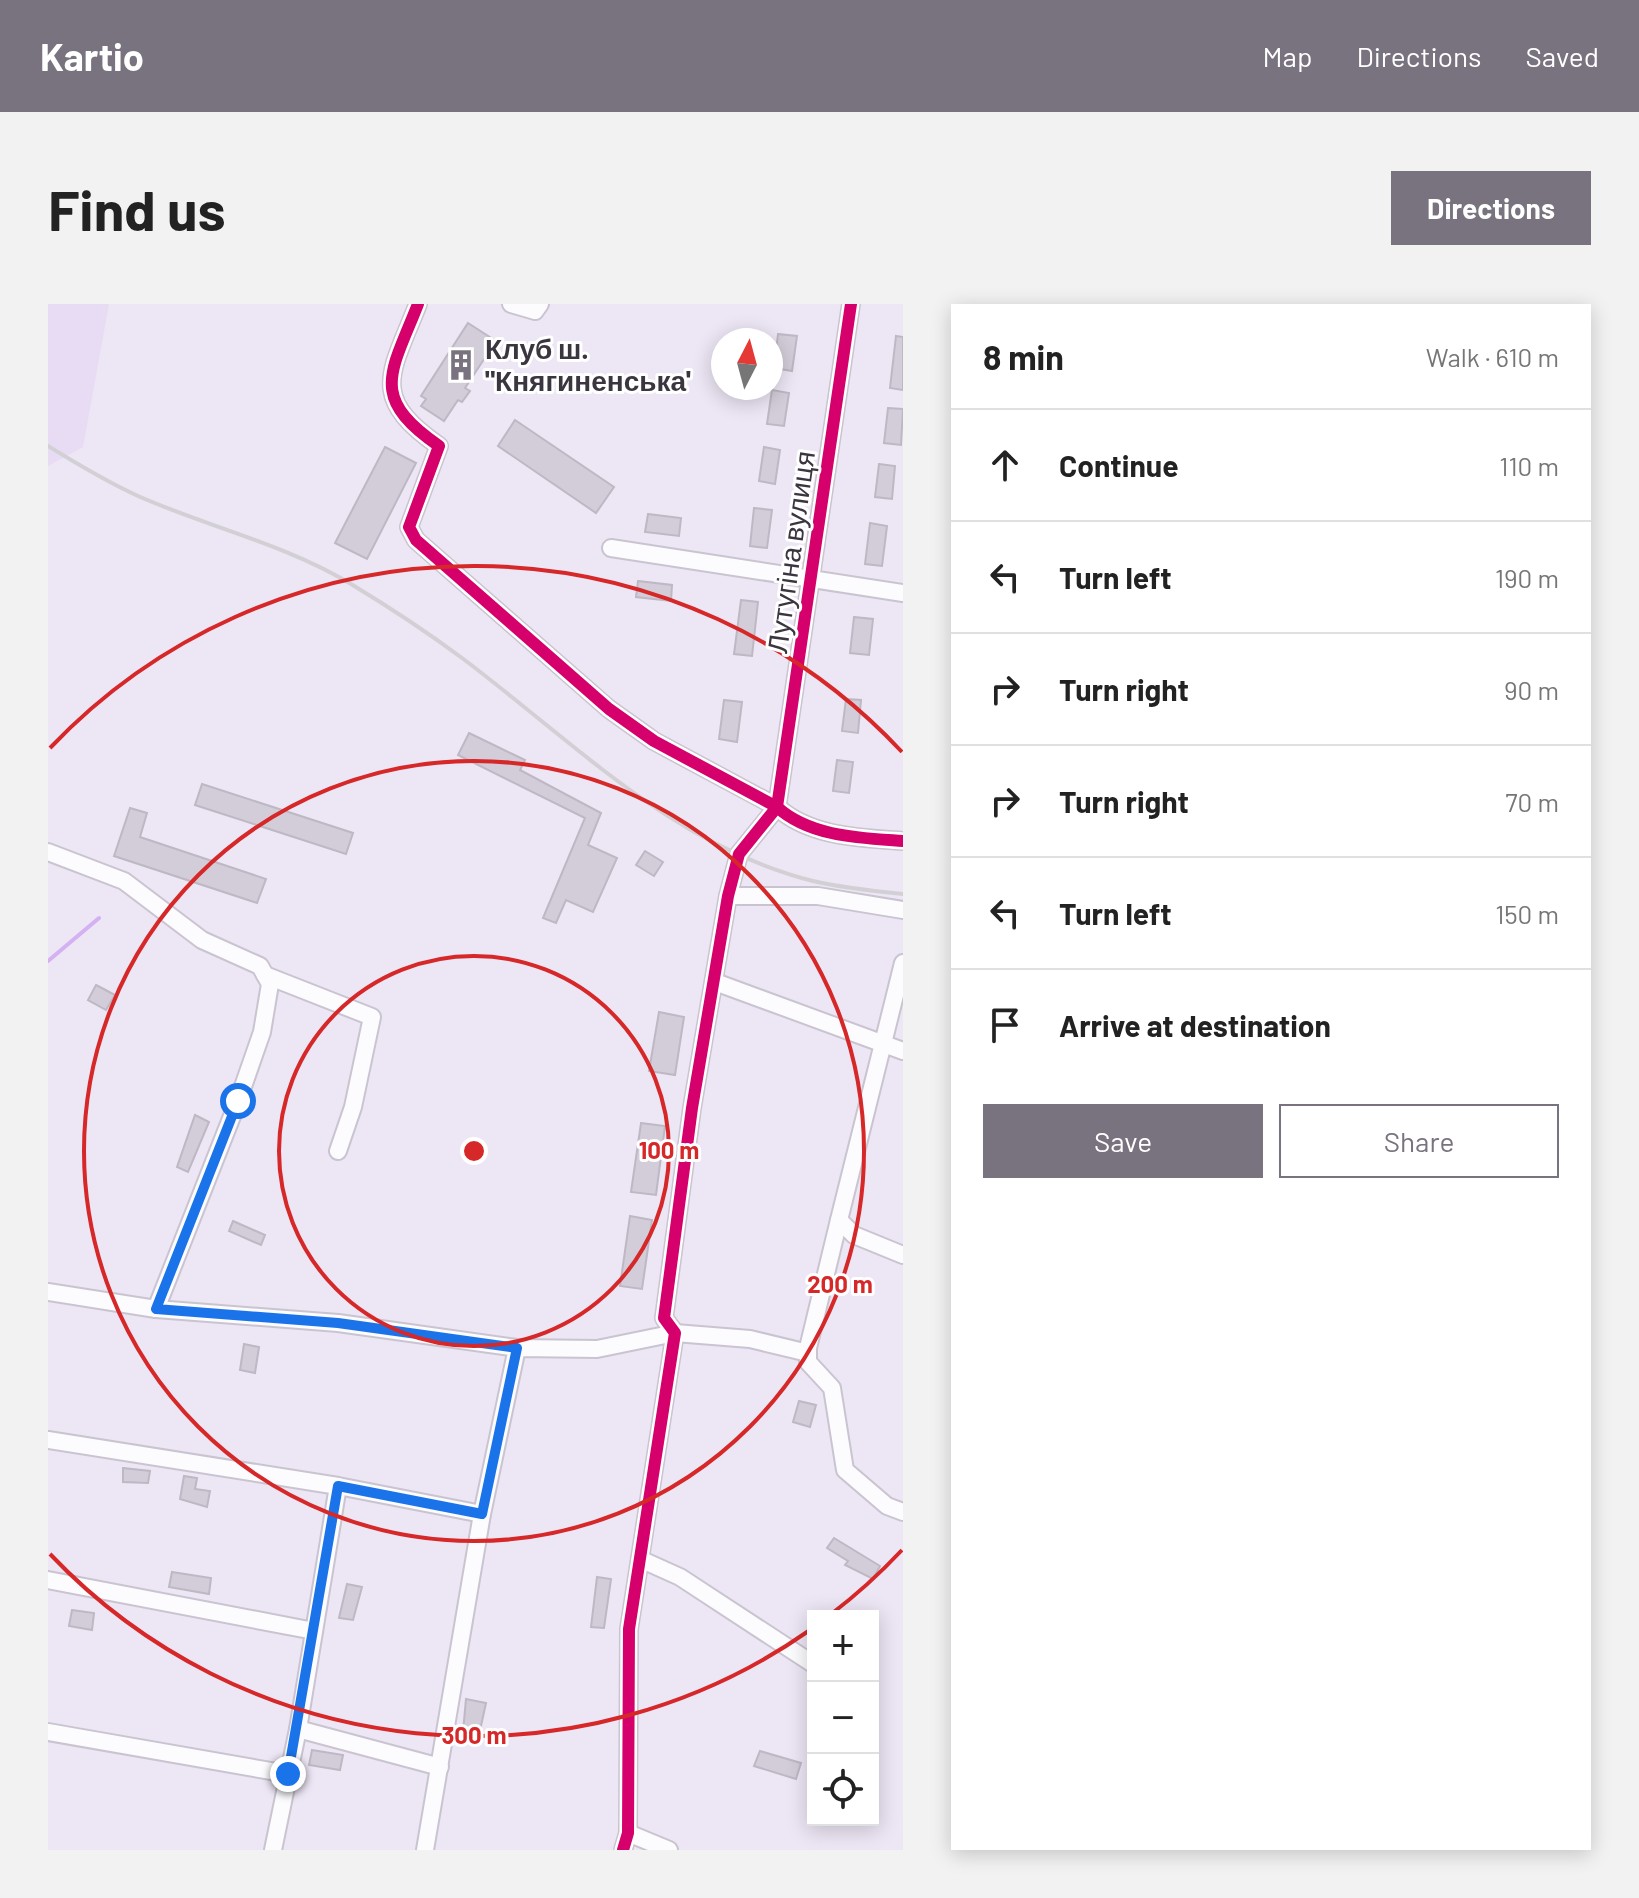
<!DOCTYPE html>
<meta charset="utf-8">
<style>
body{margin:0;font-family:Barlow,sans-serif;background:#f2f2f2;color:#222}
.controls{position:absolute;right:24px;bottom:24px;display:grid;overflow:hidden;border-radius:0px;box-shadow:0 4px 20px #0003}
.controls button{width:72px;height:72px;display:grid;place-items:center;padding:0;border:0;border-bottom:2px solid #e0e0e0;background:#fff;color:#222;font:40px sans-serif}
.compass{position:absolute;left:663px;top:24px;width:72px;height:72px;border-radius:50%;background:#fff;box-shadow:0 4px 20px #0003;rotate:6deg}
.stop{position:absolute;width:24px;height:24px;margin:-18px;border:6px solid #1a73e8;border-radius:50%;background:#fff}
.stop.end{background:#1a73e8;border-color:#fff;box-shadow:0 2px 8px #0008}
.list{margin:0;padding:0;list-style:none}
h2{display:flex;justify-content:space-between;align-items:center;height:104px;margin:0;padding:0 32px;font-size:34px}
h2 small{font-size:26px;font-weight:400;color:#767676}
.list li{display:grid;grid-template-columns:52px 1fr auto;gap:24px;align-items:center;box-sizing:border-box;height:112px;padding:0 32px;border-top:2px solid #e0e0e0}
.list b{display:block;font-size:30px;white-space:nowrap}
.list em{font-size:26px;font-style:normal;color:#767676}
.actions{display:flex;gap:16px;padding:24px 32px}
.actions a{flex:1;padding:18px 0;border:2px solid #79737f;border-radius:0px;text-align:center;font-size:28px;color:#79737f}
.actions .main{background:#79737f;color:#fff}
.icon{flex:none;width:44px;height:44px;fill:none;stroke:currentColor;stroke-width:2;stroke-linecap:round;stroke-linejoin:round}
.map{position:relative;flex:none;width:855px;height:1546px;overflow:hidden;border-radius:0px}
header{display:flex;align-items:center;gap:48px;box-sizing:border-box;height:112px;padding:0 40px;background:#79737f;color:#fff}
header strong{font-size:38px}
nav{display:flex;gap:44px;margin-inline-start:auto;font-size:28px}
.intro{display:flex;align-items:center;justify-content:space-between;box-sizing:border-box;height:192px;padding:0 48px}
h1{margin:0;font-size:56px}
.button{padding:20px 36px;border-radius:0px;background:#79737f;color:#fff;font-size:28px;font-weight:700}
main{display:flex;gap:48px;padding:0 48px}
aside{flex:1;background:#fff;border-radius:0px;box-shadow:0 4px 20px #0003}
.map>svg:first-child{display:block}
.built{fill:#e8dcf4}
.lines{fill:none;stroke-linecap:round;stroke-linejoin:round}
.stream{stroke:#d3b1f2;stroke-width:4}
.building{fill:#d3cdd9;stroke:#bdb8c3;stroke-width:2}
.minor-casing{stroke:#cac4d0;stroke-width:20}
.minor{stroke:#fcfbfe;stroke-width:16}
.rail{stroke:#d3d0d5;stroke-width:4}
.cycleway-casing{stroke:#fff;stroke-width:17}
.cycleway{stroke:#d6006c;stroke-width:12}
.route{stroke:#1a73e8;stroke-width:10}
.ring{fill:none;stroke:#d62828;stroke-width:4}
.labels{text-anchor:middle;stroke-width:6;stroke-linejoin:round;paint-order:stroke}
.poi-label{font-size:28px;font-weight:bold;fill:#3b3540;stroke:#fff;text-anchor:start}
.street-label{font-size:28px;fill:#3b3540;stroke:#fff}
.centre{fill:#d62828;stroke:#fff;stroke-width:4}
.ring-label{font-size:24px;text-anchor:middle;font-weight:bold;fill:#d62828;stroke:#fff;stroke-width:6;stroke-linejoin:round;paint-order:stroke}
</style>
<header>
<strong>Kartio</strong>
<nav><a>Map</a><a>Directions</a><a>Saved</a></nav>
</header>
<div class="intro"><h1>Find us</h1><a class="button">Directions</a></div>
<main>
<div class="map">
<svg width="855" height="1546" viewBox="0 0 855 1546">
<rect width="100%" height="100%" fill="#ede6f5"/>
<polygon class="built" points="0,0 61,0 35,143 0,162"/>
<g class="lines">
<polyline class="stream" points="0,657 51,614"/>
</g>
<g class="building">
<polygon points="420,19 448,37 417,84 422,87 414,98 410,96 396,117 373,102 378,95 373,92"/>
<polygon points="730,30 749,32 744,67 726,64"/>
<polygon points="848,32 855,33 855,86 842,84"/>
<polygon points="724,86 741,89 736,122 719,120"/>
<polygon points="840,104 855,105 853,141 836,139"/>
<polygon points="467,116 566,183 548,209 450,142"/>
<polygon points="337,143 368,159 319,255 287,239"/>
<polygon points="716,143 732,146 727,180 711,177"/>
<polygon points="831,160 847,162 844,195 827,193"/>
<polygon points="706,204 724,206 719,244 702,242"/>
<polygon points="600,210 633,214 631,232 597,228"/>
<polygon points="822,219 839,222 834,262 817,260"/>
<polygon points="590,277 624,281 623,297 588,293"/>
<polygon points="693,296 710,298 704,352 686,350"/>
<polygon points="806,313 825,315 821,351 802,349"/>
<polygon points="798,395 813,396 810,429 794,427"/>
<polygon points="676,396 694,398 689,438 671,435"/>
<polygon points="421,429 477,456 472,466 553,509 540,541 569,554 545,608 518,596 508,619 495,614 537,514 410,451"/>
<polygon points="789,456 805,458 801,489 785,487"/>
<polygon points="154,480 305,529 298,550 147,501"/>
<polygon points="82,504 99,509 92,533 218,575 209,599 66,552"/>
<polygon points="597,547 615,558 606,572 588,561"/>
<polygon points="48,681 67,691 58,706 40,696"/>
<polygon points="611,708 636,713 627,771 601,767"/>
<polygon points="147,811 161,818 140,868 129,863"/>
<polygon points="593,819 617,822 608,891 583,888"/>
<polygon points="582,912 604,916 594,985 572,982"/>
<polygon points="185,917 217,931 213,941 181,927"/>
<polygon points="196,1040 211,1043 207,1069 192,1066"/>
<polygon points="751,1097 768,1101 762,1123 745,1118"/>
<polygon points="75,1164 102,1167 100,1179 75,1178"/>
<polygon points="136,1172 149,1174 147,1185 162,1187 159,1203 132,1195"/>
<polygon points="786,1234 832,1262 825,1275 797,1261 800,1257 779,1244"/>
<polygon points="124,1268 163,1274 161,1290 121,1283"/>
<polygon points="549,1273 563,1275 556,1324 543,1323"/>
<polygon points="299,1280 314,1283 305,1316 291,1314"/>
<polygon points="24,1306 46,1309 44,1326 21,1322"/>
<polygon points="418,1395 438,1399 431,1431 415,1428"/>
<polygon points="264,1446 295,1451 292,1466 261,1461"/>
<polygon points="712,1447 753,1459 748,1475 706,1462"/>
</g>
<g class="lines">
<defs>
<g id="minor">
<path d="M370,0c-27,69 -50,93 21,142l-30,81 7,13 193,169 45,32 123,66c33,30 84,31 126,34"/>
<polyline points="463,0 487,7 492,0"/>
<polyline points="563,244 855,289"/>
<polyline points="0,548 76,577 154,636 212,662 222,680 214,728 190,797 108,1005"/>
<polyline points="680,592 770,592 855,606"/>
<polyline points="855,659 791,916 806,931 855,951"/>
<polyline points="217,671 324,713 305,803 290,847"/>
<polyline points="667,678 855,747"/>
<polyline points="791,916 760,1044 760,1058 784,1084 797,1166 839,1202 855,1208"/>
<polyline points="0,988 108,1005 290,1019 469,1044"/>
<polyline points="0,1136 290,1182 434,1210"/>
<polyline points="592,1255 632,1273 765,1360"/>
<polyline points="0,1276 266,1327"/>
<polyline points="250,1425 392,1463"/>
<polyline points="0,1428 240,1470"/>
<polyline points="580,1529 621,1546"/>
<polyline points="225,1546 250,1425 290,1182"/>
<polyline points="377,1546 434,1210 469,1044 549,1045 627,1029 702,1035 760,1049"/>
<polyline points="575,1546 580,1529 581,1325 627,1029 616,1014 644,804 680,592 691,550 729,503 803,0"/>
</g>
</defs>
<use href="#minor" class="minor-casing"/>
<use href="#minor" class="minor"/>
<path class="rail" d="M0,142c29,18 59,36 90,50 70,31 147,48 213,88 38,23 76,48 111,74 112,84 211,188 351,223 30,7 60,10 90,13"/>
<defs>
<g id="cycleway">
<path d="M370,0c-27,69 -50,93 21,142l-30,81 7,13 193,169 45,32 123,66c33,30 84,31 126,34"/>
<polyline points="575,1546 580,1529 581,1325 627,1029 616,1014 644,804 680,592 691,550 729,503 803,0"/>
</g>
</defs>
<use href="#cycleway" class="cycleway-casing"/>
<use href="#cycleway" class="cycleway"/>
</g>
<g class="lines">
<polyline class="route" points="190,797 108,1005 290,1019 469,1044 434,1210 290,1182 240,1470"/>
</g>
<g class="ring">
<circle cx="426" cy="847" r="195"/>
<circle cx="426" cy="847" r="390"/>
<path d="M854 1246A585 585 0 0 1 782 1311M762 1326A585 585 0 0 1 2 1250M2 444A585 585 0 0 1 854 448"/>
</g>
<defs>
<symbol id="building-bare" viewBox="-9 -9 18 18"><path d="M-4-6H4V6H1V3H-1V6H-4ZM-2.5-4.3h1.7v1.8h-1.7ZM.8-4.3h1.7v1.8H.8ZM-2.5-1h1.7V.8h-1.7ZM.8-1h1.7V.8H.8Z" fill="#79737f" stroke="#fff" stroke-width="2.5" paint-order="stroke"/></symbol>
</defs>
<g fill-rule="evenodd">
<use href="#building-bare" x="391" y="39" width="44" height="44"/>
</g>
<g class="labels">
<g class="poi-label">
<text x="437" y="55">Клуб ш.<tspan x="437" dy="32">"Княгиненська'</tspan></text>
</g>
<g class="street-label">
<text transform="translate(743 248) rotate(-82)" y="10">Лутугіна вулиця</text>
</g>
</g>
<circle cx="426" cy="847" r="12" class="centre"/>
<g class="ring-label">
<text x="621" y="855">100 m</text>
<text x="792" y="989">200 m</text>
<text x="426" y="1440">300 m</text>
</g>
</svg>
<div class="controls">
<button>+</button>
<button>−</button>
<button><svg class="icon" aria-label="locate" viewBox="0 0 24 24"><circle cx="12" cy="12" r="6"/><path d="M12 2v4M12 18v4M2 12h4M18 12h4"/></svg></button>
</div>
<svg class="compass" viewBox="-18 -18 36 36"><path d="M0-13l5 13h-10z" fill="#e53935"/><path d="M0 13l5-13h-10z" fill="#767676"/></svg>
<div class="stop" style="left:190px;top:797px"></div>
<div class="stop end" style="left:240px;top:1470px"></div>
</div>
<aside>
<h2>8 min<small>Walk · 610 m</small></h2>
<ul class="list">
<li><svg class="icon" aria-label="ahead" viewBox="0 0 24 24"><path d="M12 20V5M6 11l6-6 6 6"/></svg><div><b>Continue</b></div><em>110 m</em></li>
<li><svg class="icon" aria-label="left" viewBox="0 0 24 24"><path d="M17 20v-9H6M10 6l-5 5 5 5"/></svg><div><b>Turn left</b></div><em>190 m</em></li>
<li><svg class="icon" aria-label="right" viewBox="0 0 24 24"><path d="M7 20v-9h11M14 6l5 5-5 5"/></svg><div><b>Turn right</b></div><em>90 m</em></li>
<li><svg class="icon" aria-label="right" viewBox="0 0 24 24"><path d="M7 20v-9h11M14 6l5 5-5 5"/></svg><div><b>Turn right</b></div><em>70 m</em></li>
<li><svg class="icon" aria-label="left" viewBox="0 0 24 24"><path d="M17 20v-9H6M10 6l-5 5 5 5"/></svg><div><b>Turn left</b></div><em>150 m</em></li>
<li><svg class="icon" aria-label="arrive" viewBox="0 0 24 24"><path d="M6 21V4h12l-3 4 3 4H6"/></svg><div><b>Arrive at destination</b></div></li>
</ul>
<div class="actions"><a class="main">Save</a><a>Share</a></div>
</aside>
</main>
